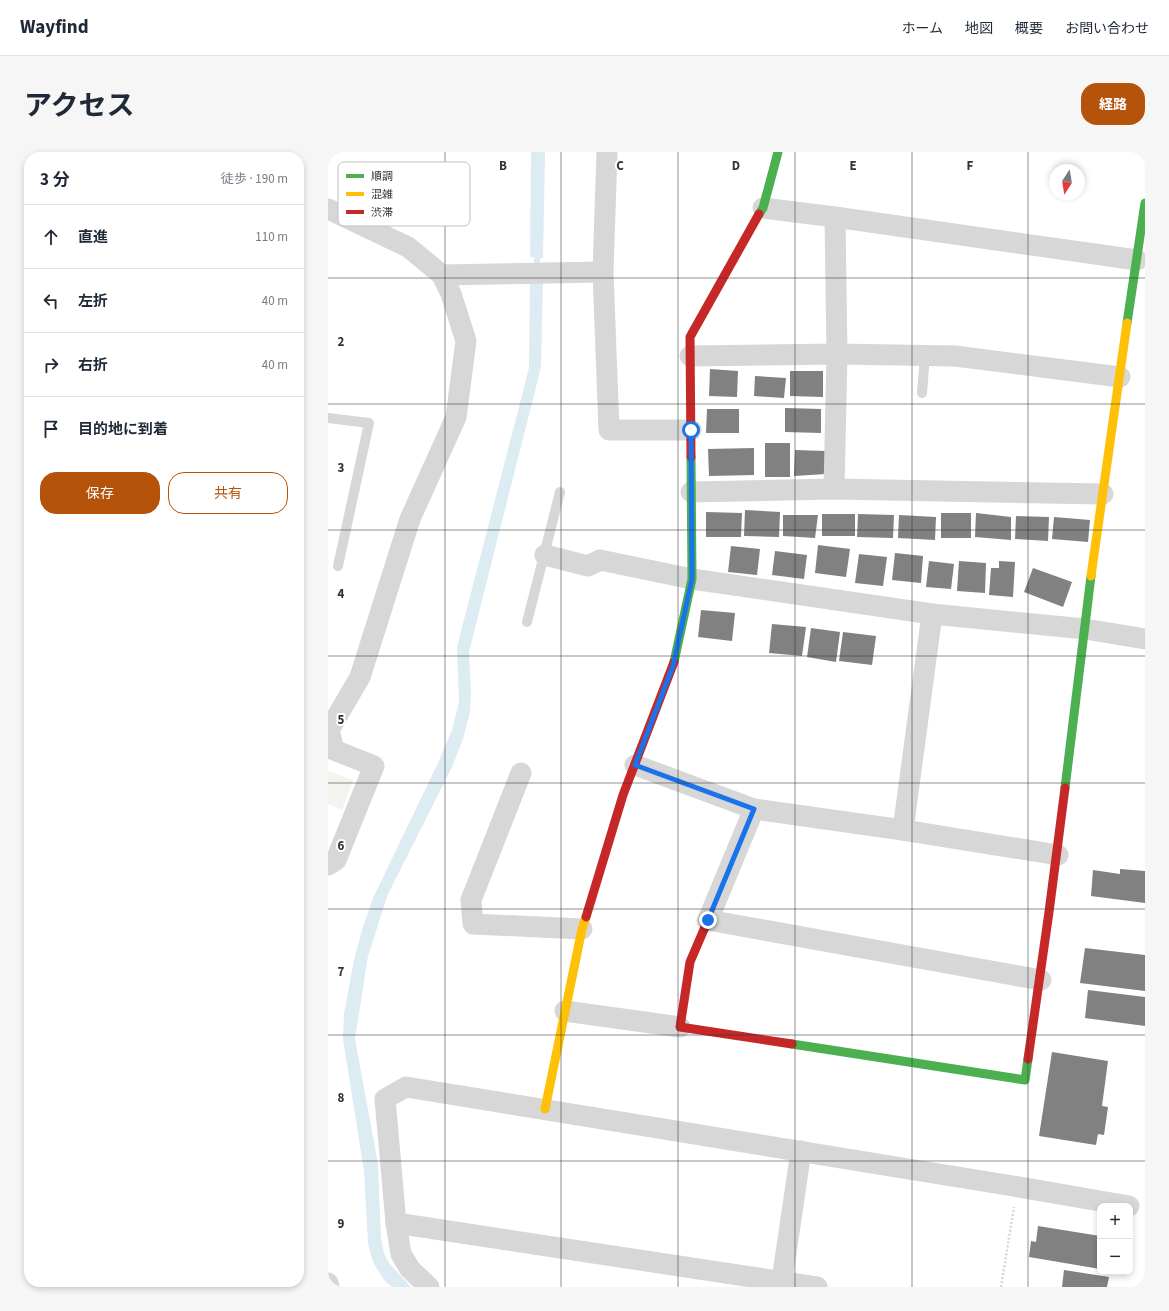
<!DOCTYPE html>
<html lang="ja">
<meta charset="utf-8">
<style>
body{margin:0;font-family:"Source Sans 3","Noto Sans JP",sans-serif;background:#f6f6f7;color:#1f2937}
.controls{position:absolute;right:12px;bottom:12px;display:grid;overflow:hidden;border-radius:8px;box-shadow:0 2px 6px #0003}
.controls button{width:36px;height:36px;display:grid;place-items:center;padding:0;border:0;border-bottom:1px solid #e0e1e3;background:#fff;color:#1f2937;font:20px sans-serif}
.compass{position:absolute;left:721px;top:12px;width:36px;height:36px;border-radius:50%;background:#fff;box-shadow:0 2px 6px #0003;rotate:192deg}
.stop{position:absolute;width:12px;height:12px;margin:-9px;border:3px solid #1a73e8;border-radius:50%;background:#fff}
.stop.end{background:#1a73e8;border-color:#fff;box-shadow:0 1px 4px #0008}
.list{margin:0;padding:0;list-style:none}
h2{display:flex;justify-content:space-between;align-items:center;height:52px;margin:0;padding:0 16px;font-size:17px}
h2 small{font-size:13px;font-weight:400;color:#747a83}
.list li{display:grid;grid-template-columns:26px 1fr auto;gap:12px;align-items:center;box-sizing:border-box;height:64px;padding:0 16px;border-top:1px solid #e0e1e3}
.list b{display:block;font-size:15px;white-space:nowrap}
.list em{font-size:13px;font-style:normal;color:#747a83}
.actions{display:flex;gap:8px;padding:12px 16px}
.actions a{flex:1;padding:9px 0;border:1px solid #b45309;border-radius:16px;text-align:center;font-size:14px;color:#b45309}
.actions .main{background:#b45309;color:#fff}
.icon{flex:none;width:22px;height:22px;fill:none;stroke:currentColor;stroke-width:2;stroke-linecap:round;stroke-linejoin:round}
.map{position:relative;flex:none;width:817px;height:1135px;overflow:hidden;border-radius:16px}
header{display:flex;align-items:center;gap:24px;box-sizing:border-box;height:56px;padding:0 20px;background:#fff;border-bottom:1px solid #e0e1e3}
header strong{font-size:19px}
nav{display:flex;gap:22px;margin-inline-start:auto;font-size:14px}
.intro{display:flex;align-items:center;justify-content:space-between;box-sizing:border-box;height:96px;padding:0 24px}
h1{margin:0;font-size:28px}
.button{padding:10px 18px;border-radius:16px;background:#b45309;color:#fff;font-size:14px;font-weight:700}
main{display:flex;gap:24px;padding:0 24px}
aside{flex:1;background:#fff;border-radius:16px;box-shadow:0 2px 6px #0003}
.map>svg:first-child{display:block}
.green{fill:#f1f5ed}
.water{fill:#ddebf3}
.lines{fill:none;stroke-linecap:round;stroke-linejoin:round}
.stream{stroke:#ddebf3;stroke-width:6}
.building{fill:#818181}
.path{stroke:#d6d6d6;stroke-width:2.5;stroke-dasharray:2 2;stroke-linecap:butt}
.lane{stroke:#d7d7d7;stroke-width:10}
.street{stroke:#d7d7d7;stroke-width:21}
.fast{stroke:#4caf50;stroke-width:9}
.slow{stroke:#ffc107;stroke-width:9}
.jam{stroke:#c62828;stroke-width:9}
.route{stroke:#1a73e8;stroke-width:5}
.grid{fill:none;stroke:#333;stroke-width:1;stroke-opacity:0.55}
.key{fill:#fff;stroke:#c2c2c2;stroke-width:1}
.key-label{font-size:11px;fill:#333}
.grid-label{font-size:13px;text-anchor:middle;font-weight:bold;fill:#333;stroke:#fff;stroke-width:4;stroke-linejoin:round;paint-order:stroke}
</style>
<header>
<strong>Wayfind</strong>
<nav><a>ホーム</a><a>地図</a><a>概要</a><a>お問い合わせ</a></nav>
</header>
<div class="intro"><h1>アクセス</h1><a class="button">経路</a></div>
<main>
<aside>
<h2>3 分<small>徒歩 · 190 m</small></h2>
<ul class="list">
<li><svg class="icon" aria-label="ahead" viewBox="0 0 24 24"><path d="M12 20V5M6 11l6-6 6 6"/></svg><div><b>直進</b></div><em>110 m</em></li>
<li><svg class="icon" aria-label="left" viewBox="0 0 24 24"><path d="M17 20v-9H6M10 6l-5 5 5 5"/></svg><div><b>左折</b></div><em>40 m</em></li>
<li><svg class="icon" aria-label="right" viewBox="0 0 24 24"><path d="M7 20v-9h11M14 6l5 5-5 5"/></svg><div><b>右折</b></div><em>40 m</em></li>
<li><svg class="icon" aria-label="arrive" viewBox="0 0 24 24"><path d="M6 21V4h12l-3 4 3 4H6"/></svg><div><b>目的地に到着</b></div></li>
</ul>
<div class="actions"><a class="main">保存</a><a>共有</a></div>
</aside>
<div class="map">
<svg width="817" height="1135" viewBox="0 0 817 1135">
<rect width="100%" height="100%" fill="#fff"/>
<polygon class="green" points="0,619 25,628 14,658 0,652"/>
<g class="water">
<polygon points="203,0 217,0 215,106 202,105"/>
<polygon points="202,127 215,127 213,215 141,500 143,540 142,560 135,587 124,615 60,742 40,804 27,887 50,1012 53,1086 56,1101 61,1111 83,1135 64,1135 56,1128 45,1110 40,1091 36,1019 15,887 16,862 26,808 34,778 45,746 110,611 124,578 131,550 129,495 201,216"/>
</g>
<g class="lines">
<polyline class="stream" points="209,119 209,98"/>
</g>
<g class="building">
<polygon points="382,217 410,219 409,245 381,244"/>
<polygon points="462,219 495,219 495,245 462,244"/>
<polygon points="427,224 458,226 456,246 426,244"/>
<polygon points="457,256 493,257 493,281 457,280"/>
<polygon points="379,257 411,257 411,281 378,281"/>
<rect x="437" y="291" width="25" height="34"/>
<polygon points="426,296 426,323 381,324 380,297"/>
<polygon points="467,298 498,299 498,322 466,324"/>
<polygon points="417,358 452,360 451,385 416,384"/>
<polygon points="378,360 414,361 413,385 378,385"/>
<rect x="613" y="361" width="30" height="25"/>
<polygon points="648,361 683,365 683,388 647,385"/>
<rect x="494" y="362" width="33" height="22"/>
<polygon points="530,362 566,363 565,386 529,385"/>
<polygon points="455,363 490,363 487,386 455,384"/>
<polygon points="571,363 608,365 607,388 570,386"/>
<polygon points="688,364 721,365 720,389 687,387"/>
<polygon points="726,365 762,368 760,390 724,387"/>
<polygon points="490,393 522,397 518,425 487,421"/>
<polygon points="403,394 432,397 429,423 400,420"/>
<polygon points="447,399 479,403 476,427 444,423"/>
<polygon points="567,401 595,404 593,431 564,428"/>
<polygon points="531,402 559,405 555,434 527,431"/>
<polygon points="601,409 626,412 623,437 598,435"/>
<polygon points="631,409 658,411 657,441 629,439"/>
<polygon points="671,409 687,410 685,445 661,443 663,416 671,416"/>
<polygon points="705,416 744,430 735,455 696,440"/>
<polygon points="373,458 407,461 404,489 370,485"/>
<polygon points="444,472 478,475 474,504 441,501"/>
<polygon points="483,476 512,480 508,510 479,505"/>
<polygon points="515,480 548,484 544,513 511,509"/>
<polygon points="792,717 817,719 817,751 763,744 765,718 792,722"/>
<polygon points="757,796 817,803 817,839 752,831"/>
<polygon points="760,838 817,845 817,874 757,866"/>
<polygon points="724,900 780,909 774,954 780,955 776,983 770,982 768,993 711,984"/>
<polygon points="710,1074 772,1084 772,1117 701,1105 703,1089 708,1090"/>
<polygon points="736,1118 781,1125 779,1135 734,1135"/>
</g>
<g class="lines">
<polyline class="path" points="673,1135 686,1055"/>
<g class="lane">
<polyline points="594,241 597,203"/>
<polyline points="0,266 41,271 10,414"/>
<polyline points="199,470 232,340"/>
</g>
<g class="street">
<polyline points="435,56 507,65"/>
<polyline points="0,57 80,95 114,123 123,142 138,189 128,265 82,367 32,525 1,578 6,598 46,614 8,708 0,713"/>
<polyline points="275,120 279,0"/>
<polyline points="114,123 275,120 281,278 363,278"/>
<polyline points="362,204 509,202 627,204 792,225"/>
<polyline points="506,337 509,202 507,65 809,108"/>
<polyline points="363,340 506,337 775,342"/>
<polyline points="217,403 260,414 272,408 364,427 604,462 757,477 817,487"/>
<polyline points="307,613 426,657 575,678 730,703"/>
<polyline points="193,621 143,748 145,772 254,777"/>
<polyline points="426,657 380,768 713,828"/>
<polyline points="575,678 604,462"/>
<polyline points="237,859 352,875"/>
<polyline points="68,1071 489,1135"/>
<polyline points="0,1131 1,1135"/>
<polyline points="101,1135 82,1117 73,1102 68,1071 57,947 78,935 685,1034 801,1054"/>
<polyline points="453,1135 473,999"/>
</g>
<g class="fast">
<polyline points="431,62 435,56 450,0"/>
<polyline points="799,171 817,51"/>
<polyline points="346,510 364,427 363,305"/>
<polyline points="737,636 763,424"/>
<polyline points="464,892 697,928 700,907"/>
</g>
<g class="slow">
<polyline points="763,424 799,171"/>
<polyline points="217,957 254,777 258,765"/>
</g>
<g class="jam">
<polyline points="363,305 362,185 431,62"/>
<polyline points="258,765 295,643 346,510"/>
<polyline points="380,768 362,810 352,875 464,892"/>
<polyline points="700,907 721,760 737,636"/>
</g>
</g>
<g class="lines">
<polyline class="route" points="363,278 364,427 345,514 307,613 426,657 380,768"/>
</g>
<path class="grid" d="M117,0v1135M233,0v1135M350,0v1135M467,0v1135M584,0v1135M700,0v1135M0,126h817M0,252h817M0,378h817M0,504h817M0,631h817M0,757h817M0,883h817M0,1009h817"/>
<rect x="10" y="10" width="132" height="64" rx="6" class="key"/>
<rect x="18" y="22" width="18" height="4" fill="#4caf50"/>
<rect x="18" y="40" width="18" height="4" fill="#ffc107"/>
<rect x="18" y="58" width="18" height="4" fill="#c62828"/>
<g class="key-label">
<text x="43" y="28">順調</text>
<text x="43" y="46">混雑</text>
<text x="43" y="64">渋滞</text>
</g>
<g class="grid-label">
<text x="175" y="18">B</text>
<text x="292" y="18">C</text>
<text x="408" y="18">D</text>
<text x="525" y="18">E</text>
<text x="642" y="18">F</text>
<text x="13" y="194">2</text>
<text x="13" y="320">3</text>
<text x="13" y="446">4</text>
<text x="13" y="572">5</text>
<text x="13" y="698">6</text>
<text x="13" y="824">7</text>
<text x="13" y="950">8</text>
<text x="13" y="1076">9</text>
</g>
</svg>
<div class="controls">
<button>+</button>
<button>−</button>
</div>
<svg class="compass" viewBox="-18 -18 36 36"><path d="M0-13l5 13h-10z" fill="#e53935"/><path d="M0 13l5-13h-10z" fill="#747a83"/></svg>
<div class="stop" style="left:363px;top:278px"></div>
<div class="stop end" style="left:380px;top:768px"></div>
</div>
</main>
